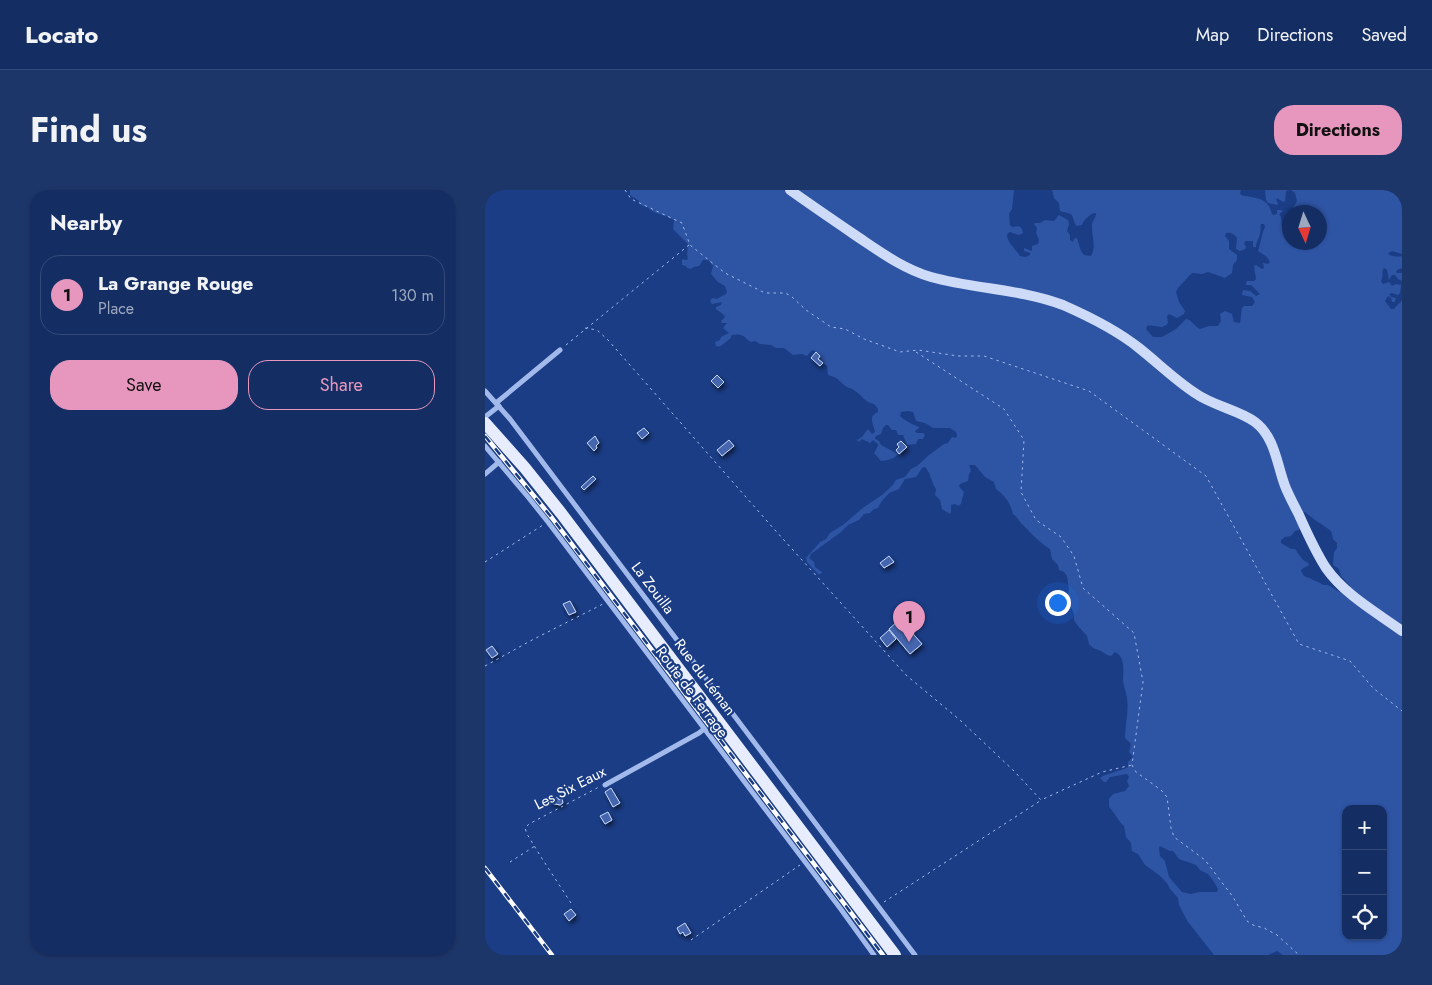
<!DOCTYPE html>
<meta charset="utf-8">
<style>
body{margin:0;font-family:Jost,sans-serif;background:#1d366a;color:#f1f3f6}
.controls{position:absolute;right:15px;bottom:15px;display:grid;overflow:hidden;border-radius:10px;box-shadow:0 1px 4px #0004}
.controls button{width:45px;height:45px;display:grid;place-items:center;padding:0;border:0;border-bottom:1px solid #334a78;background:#142e64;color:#f1f3f6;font:25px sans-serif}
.compass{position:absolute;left:797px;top:15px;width:45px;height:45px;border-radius:50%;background:#142e64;box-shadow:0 1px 4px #0004;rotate:176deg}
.you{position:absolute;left:572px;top:412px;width:18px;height:18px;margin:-12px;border:4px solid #fff;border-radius:50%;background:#1a73e8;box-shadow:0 0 0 8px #1a73e833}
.badge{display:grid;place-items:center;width:32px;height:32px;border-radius:50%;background:#e797bd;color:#111;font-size:16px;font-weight:700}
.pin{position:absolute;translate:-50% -41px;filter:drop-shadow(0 1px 2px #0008)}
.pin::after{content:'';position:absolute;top:26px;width:18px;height:15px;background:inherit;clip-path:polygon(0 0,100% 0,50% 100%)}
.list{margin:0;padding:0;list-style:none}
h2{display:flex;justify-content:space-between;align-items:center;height:65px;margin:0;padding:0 20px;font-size:21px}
h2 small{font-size:16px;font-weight:400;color:#9da8bf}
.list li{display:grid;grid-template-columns:32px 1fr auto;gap:15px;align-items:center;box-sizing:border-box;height:80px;margin:0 10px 10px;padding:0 10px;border:1px solid #334a78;border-radius:20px}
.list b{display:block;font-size:19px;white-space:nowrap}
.list p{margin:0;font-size:16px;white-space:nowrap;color:#9da8bf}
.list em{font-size:16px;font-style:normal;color:#9da8bf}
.actions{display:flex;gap:10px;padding:15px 20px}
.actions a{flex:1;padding:11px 0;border:1px solid #e797bd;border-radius:20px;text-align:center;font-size:18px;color:#e797bd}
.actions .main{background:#e797bd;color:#111}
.icon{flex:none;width:28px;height:28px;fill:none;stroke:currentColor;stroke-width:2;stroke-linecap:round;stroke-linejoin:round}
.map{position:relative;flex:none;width:917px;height:765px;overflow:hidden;border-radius:20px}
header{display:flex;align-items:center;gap:30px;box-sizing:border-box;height:70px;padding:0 25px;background:#142e64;border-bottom:1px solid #334a78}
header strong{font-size:24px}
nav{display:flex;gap:28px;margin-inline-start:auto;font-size:18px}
.intro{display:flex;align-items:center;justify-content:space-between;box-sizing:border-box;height:120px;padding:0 30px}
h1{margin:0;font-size:35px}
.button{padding:12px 22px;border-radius:20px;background:#e797bd;color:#111;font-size:18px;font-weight:700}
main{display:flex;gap:30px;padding:0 30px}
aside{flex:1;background:#142e64;border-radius:20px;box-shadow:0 1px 4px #0004}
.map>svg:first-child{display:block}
.green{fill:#2e54a4;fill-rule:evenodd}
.building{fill:#4466af;stroke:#c7d8f8;filter:url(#shadow)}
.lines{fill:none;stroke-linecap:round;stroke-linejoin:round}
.path{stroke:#a2baeb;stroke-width:1;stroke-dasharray:2.5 4;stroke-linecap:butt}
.street{stroke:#a2baeb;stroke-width:5}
.secondary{stroke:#cedbf8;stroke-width:10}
.primary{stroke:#e7edff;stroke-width:12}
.rail-casing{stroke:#fff;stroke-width:4.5}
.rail{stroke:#1b3d86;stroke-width:2.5;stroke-dasharray:8;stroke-linecap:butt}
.labels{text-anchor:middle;stroke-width:4.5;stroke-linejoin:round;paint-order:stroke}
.street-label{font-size:15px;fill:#fff;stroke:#1b3d86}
</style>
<header>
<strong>Locato</strong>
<nav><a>Map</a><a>Directions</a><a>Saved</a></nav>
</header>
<div class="intro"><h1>Find us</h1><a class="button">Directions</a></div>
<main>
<aside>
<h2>Nearby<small></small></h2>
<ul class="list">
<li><span class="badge">1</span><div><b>La Grange Rouge</b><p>Place</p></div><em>130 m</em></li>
</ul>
<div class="actions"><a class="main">Save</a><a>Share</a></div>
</aside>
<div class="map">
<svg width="917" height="765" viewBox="0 0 917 765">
<defs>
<filter id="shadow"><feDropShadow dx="2" dy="3" stdDeviation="2.5" flood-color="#0009"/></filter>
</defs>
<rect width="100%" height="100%" fill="#1b3d86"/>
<g class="green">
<path d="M145,0h384l-2,19 -3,5 1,11 2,2 7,-1 3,3 1,4 -4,2 -9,-3 -2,1 -1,3c2,9 9,13 13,20l6,1 4,-2v-2l-6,-2v-3l8,3v-5l6,-2 1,-4 -3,-7 1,-5 -3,-4 1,-1h5l5,-3 9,1 5,-6 9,5 1,4 -2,7 3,4v5l3,2 1,-3 3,-1 4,13 3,4 7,1c6,-11 0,-20 1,-32 1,-4 4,-6 4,-11 -6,0 -12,7 -14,12l-5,1 -2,-2 -3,-9c-4,-3 -8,-2 -12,-4l-1,-8 -5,-5 -2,-8h189l-1,3 1,2c10,3 23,1 29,13 1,2 1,5 3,7l4,-1v-4h5v2l-3,2 2,3 1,9 5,2 2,-3 -1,-4 1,-6v27h30v-30h-28l6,-11 -2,-8 -4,-3h111v64l-10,-3 -4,2c2,4 10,4 14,3v12l-5,2 -1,2 1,1h5v8l-4,-2 -3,-4h-3l-3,5 -2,-10 -3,-2c-3,4 0,8 -3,13l2,3 6,-2 3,4 4,-2 5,1 -1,8 -2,2 -6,-2 -3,1 2,3 5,1 -1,4h-3l-1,-4 -3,-2 -3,5 6,8h3c2,-4 6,-5 8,-9v655h-119l-6,-4 -9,4h-54l-26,-33 -9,-17 -1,-7 -8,-9 -3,-6 -8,-8 -14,-10 -7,-11 -6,-3 -1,-8 -5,-6 -2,-11c-6,-5 -9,-13 -15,-19v-8l4,-5 12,-3 4,-5 -2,-5 2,-4 -2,-3 -17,3 -4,5h-2l-4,-4 3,-2 24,-8 1,-1v-5l5,-5 -4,-5 2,-8 -6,-6c0,-13 4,-26 2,-39 0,-5 -4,-15 -4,-19 0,-10 3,-22 -8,-28l-4,4 -4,-1 -6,-4 -8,-3 -4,-4 -2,-8 -9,-10 -4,-6v-6l-7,-16 2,-8 -2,-14 -3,-4 -5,-2 -1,-5 -6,-6 -2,-10c-7,-4 -20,-16 -26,-23 -5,-4 -6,-9 -11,-12 -3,-12 -8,-18 -17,-25l-2,-7 -9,-5 -10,-12h-6l2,6 -2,3 -1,7 -6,2 -3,2 1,3 4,4 -3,12 -3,2 -3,-2 -4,1v7l-1,2 -8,-5 -2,-9 -5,-5 1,-6c-5,-7 -5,-16 -11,-22l-3,1 -6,9 -11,2 -6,10 -10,4 -8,9 -3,6 -4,1 -4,4 -6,1 -5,6 -11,5 -7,7 -30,22 -2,4 5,4 1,5 7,5 -1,2h-3l-11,-12 -1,-4 14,-16 6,-3 4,-6 13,-8 21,-18 18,-12 10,-9 4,-6 9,-3 6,-8 6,-3 12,-11 15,-11 4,-1 4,-6 4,1 1,-2 -1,-4 -6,-4h-17l-8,-5 -9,-2 -3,-9 -5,-1 -7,1 -1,4c4,4 13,9 19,11v1l-3,2 -1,2 3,1h5l2,2 -2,4h-5l-2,5 -9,1 -4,-10h-5l-2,-5h-4l-4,-5h-2l-3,3 -2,6 -5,2 -1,3 4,2 2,4 17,9c-2,4 -12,7 -17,7l-7,-8 4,-7v-2l-5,-4 -3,3 -8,-4 -3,3 -2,-2 5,-3 5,-7h2l3,4 3,-2c-1,-8 -8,-15 3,-20v-3l-4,-5c-9,-1 -12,-9 -19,-13 -3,-3 -8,-3 -11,-6 -8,-7 -4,-6 -16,-10l-1,-9 -6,-5 -3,-8 -5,-3 -2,1 -4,5 -5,-2 -9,1 -9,-7h-8l-5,-3 -11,-1 -5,-3 -4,1c-9,-6 -7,-9 -19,-7l-2,4c-6,3 -8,9 -14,7l-1,-4 5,-2 1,-3 8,-4 -6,-5 4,-5h-5l-1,-2 4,-4 -1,-2 -8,-6v-2l5,-2 1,-3 -10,2 -2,-3 2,-3 5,1 5,-3 4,-2 1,-2 -2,-6 -7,-4 -7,-8 2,-8 -5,-6h-5l-4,6 -5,1 -3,2 -4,-1 -1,-2 -4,-1v-6l4,1 2,-1 -1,-4 1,-11 -15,-15 1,-9c-6,-4 -14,-5 -20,-8 -5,-3 -6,-6 -12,-6l-4,-6 -8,-5zM776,34h3l1,3c-4,8 -4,16 -7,24l9,6 3,5 -2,2 -5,-1 1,5 -2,1 -6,-4 -2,1 2,13 -2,2h-7l-1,2v2h5l9,9 -4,2 -6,-5 -7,-1 -1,5 10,2 3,5 -3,4h-8l-2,2 -2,15 -6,-1 -2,-8 -7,-3 -5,3 1,7 -3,5h-9l-9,3c-6,-3 -8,-9 -14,-10l-10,10 -14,8h-9l-7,-8 1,-3c9,-2 15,5 21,-3l-1,-7 2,-2 8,4 7,-4 1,-3 -6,-9 -3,-10 2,-4 13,-14 2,-1 9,1 6,-2 17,6 7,-5 1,-8 4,-5v-5l-8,-6v-8l-4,-5 1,-3c5,-1 8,1 11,5l-1,11 4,2 5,-2 1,-2 -2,-4 2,-2h7v6h3c0,-5 3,-8 4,-13 1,-3 0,-6 1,-10zM820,322c9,8 17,12 26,19l2,8 4,4v5l-3,4 -1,13 6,4 2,7 9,10 -7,8 -15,-9h-5c-6,-4 -12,-6 -19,-9l-3,-5 1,-2 7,-4 -1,-2 -5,-3 -8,-11h-4l-10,-6v-3l4,-3 6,-1 4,-5 6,-2 -1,-6 -7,-7 1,-2zM861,619h37v127h-37zM675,656l10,5h3l6,8 17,6 4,5 8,4 6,8 4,7 -1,3h-18l-8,2 -9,-2 -13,-15 -4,-16 -5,-5 -1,-8z"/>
<polygon points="780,0 804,0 801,1 800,11 798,12 792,8 791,9 793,14 792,15 783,13 781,10"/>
</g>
<g class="building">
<polygon points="331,162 335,166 333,169 338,173 335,176 326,168"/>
<polygon points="232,185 239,192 233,198 226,191"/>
<polygon points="159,238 164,243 157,249 152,243"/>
<polygon points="110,246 114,253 111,256 112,258 109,261 102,253"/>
<polygon points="244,250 249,256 237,266 232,260"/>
<polygon points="416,251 422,257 414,264 411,260 414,257 412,254"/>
<polygon points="108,286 111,289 99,300 96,297"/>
<polygon points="404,366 409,372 399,378 395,373"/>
<polygon points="85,411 91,422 84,425 78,414"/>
<polygon points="415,429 437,454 425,464 404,439"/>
<polygon points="404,440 411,449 402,457 395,448"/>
<polygon points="7,456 13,464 7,468 1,460"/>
<polygon points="126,598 135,613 128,617 120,602"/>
<polygon points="66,607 73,608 74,610 77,608 78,613 75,615 65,613"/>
<polygon points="123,622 127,630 120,634 115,626"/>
<polygon points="86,719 91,725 84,731 79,724"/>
<polygon points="200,733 206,743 200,746 198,742 195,744 192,738"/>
</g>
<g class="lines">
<g class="path">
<polyline points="140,0 146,9 197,33 205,55 240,83 278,102 283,103 300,103 306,106 321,120 346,137 360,139 379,149 415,162 433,160 473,166 499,166 604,201 721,286 814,454 865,471 888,498 917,521"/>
<polyline points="100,138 112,140 123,150 289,339 421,485 476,531 529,581 556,610 617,582 647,575"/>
<polyline points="81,155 204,55"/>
<polyline points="431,162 519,219 539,250 536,302 551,330 576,347 589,366 598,398 649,443 658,492 647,575 651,582 676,600 682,607 686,638 689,647 720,670 748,707 762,731 768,735 779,738 792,745 814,765"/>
<polyline points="0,372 58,335"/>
<polyline points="0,476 47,450 118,414"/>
<polyline points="25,672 50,656"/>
<polyline points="399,712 555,611"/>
<polyline points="86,713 56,667 42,644 40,638 44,634 114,597"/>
<polyline points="206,750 315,675"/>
</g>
<g class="street">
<polyline points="0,201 25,229 430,765"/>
<polyline points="11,213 75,160"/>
<polyline points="0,227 14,216"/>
<polyline points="0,256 43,307 63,332 355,718 389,765"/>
<polyline points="0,284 14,272"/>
<polyline points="120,595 214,543 219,539"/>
</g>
<path class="secondary" d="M305,0c21,15 43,30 65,45 24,16 48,34 76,42 43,12 90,12 132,28 25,11 55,26 76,43 19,15 36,32 56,45 18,13 44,17 60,29 20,15 22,43 30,64 4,10 9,19 14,29 8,18 16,36 27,53 19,27 50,44 76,63"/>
<polyline class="primary" points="0,233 40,278 76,323 410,765"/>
<defs>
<g id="rail">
<polyline points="0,246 67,328 398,765"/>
<polyline points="0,678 67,765"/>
</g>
</defs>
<use href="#rail" class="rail-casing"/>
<use href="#rail" class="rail"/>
</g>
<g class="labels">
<g class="street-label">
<text transform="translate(168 398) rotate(53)" y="5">La Zouilla</text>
<text transform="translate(220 487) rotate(53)" y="5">Rue du Léman</text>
<text transform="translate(207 502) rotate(53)" y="5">Route de Ferrage</text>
<text transform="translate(85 598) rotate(-27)" y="5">Les Six Eaux</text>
</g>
</g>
</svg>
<div class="controls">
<button>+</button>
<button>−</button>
<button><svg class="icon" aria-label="locate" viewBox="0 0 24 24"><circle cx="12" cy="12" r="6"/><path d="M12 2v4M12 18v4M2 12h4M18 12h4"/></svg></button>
</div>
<svg class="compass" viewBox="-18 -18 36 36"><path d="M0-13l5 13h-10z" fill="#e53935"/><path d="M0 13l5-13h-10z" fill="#9da8bf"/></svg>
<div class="you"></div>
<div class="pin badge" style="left:424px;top:452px">1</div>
</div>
</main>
